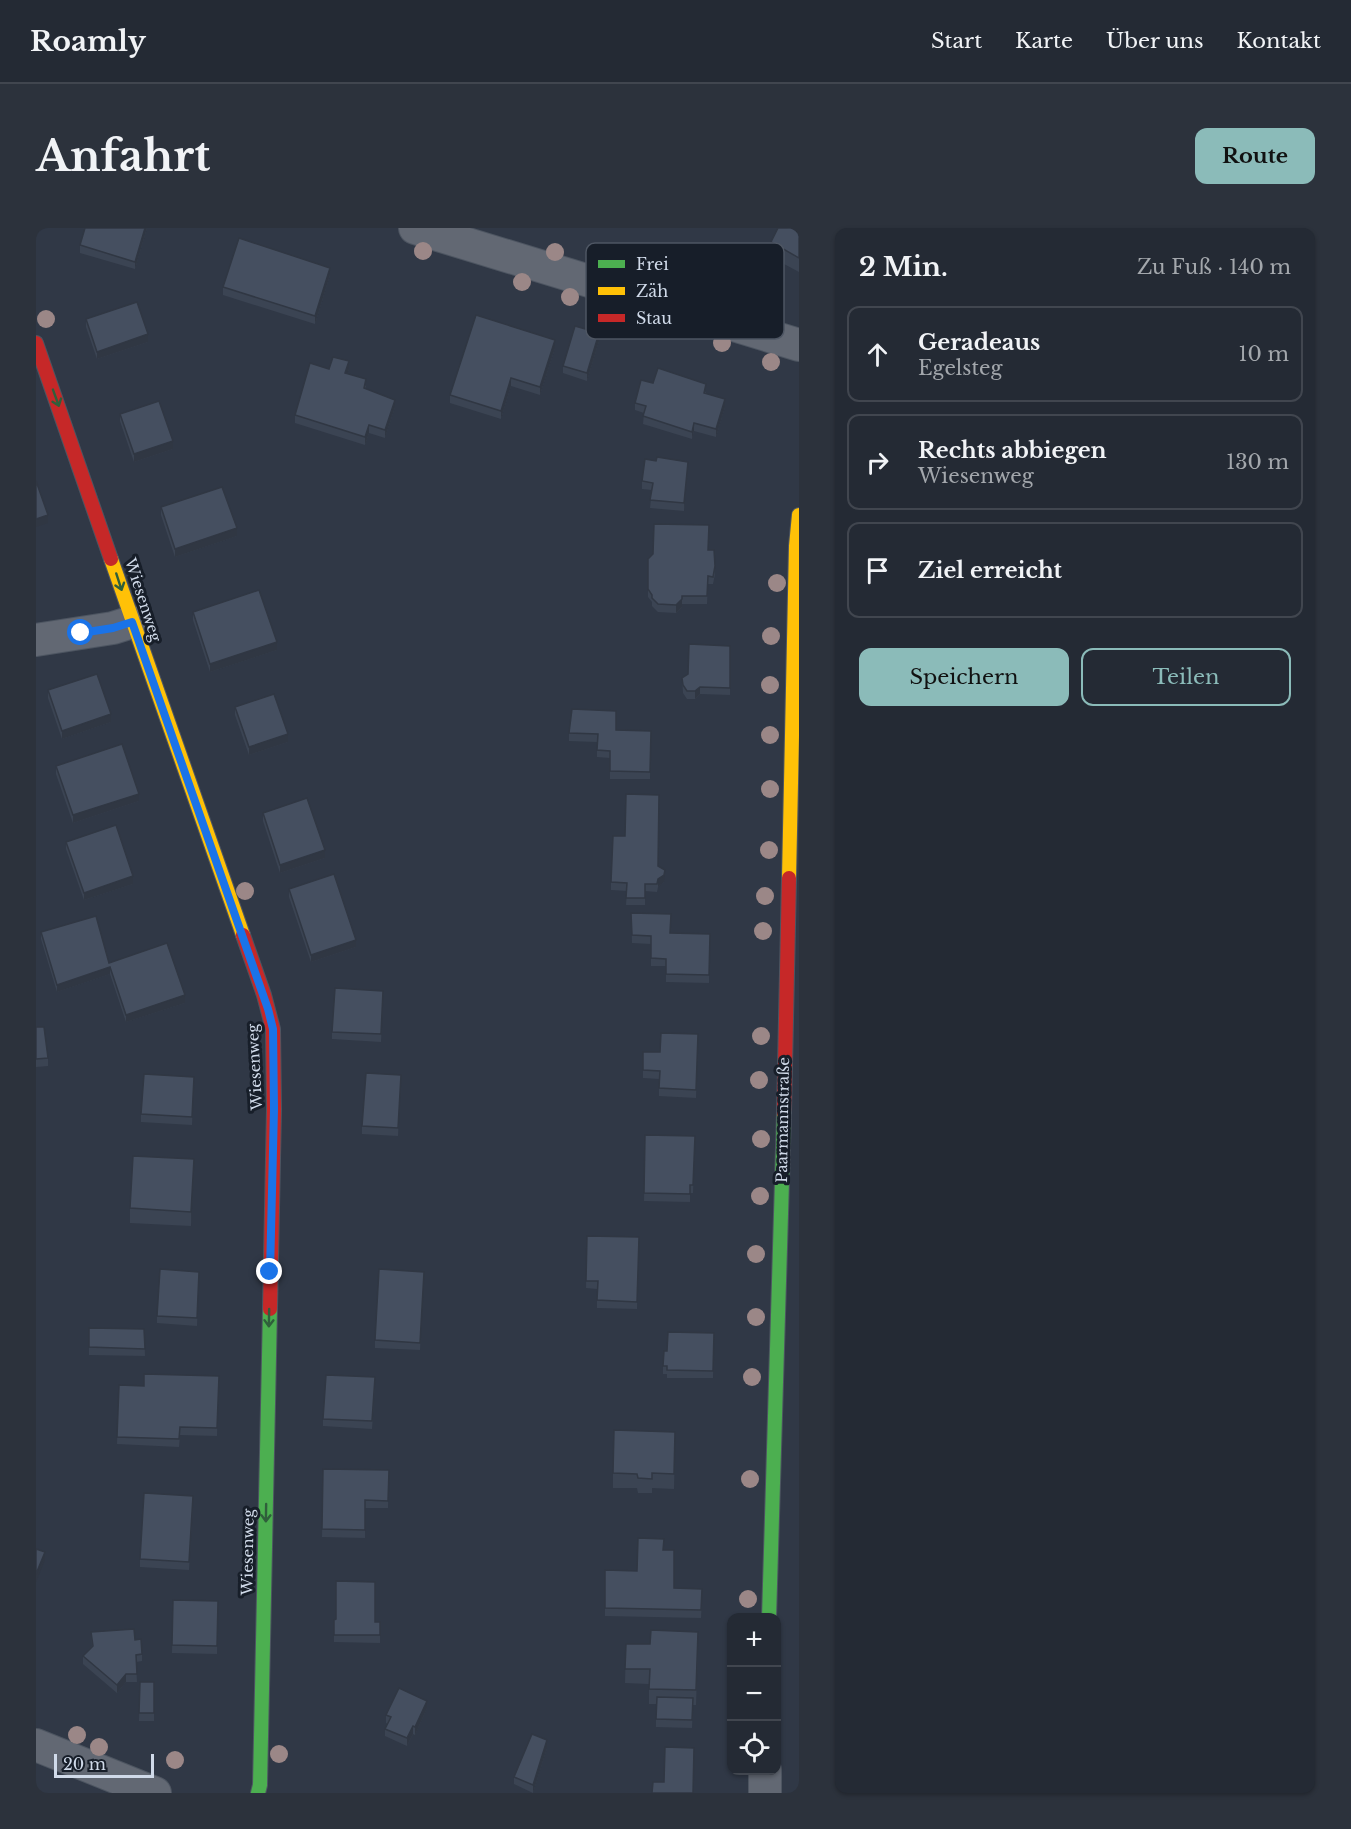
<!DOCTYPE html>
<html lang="de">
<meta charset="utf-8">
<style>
body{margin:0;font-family:"Libre Baskerville",serif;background:#2c323c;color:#f1f3f6}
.controls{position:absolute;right:18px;bottom:18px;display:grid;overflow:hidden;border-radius:12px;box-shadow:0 2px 4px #0004}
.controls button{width:54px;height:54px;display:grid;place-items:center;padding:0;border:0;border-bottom:2px solid #41464f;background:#242a34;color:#f1f3f6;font:30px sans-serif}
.scale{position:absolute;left:18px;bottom:15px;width:100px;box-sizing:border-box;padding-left:6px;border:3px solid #d0dae9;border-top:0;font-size:16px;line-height:21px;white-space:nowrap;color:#d0dae9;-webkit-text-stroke:4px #171e29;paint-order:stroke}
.stop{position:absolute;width:18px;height:18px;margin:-14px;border:4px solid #1a73e8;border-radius:50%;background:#fff}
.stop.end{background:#1a73e8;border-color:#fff;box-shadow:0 2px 6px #0008}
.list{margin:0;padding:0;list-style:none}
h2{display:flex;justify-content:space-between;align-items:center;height:78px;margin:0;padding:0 24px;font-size:26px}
h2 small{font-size:20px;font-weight:400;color:#a3a7ac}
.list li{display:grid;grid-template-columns:39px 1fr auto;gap:18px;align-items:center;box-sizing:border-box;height:96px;margin:0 12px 12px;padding:0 12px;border:2px solid #41464f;border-radius:12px}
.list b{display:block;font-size:22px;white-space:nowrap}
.list p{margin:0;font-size:20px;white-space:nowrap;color:#a3a7ac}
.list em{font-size:20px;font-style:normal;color:#a3a7ac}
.actions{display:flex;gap:12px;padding:18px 24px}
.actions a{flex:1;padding:14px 0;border:2px solid #8bbbb9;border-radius:12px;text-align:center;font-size:21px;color:#8bbbb9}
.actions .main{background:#8bbbb9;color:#111}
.icon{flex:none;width:33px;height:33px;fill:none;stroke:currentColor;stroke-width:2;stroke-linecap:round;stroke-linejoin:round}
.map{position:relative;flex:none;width:763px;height:1565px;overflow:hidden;border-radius:12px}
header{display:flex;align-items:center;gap:36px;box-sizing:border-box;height:84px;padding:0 30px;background:#242a34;border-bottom:2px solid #41464f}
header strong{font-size:28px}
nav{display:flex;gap:33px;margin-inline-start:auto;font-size:21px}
.intro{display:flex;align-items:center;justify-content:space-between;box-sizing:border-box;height:144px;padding:0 36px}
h1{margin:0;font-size:42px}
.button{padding:15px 27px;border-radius:12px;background:#8bbbb9;color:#111;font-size:21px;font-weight:700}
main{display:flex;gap:36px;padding:0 36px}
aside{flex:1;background:#242a34;border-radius:12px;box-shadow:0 2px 4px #0004}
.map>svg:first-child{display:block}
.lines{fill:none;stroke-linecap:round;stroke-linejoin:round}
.street-casing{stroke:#4d5561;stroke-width:34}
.fast-casing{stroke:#4d5561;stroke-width:16}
.slow-casing{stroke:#4d5561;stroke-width:16}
.jam-casing{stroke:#4d5561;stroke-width:16}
.path{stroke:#6b7079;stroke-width:4;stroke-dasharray:4.5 3;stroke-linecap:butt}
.street{stroke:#626873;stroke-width:32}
.fast{stroke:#4caf50;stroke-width:14}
.slow{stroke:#ffc107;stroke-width:14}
.jam{stroke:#c62828;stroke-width:14}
.tree{fill:#9b8787}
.wall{fill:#3b4453}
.shaded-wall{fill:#303743}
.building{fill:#454f60;stroke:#303743;stroke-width:1.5}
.oneway{stroke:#2f5f3b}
.route{stroke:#1a73e8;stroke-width:8}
.labels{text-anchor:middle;stroke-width:6;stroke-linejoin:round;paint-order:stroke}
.street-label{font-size:15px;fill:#d0dae9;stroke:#171e29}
.key{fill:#171e29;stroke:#4e5663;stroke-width:1.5}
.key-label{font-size:16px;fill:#d0dae9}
</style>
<header>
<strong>Roamly</strong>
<nav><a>Start</a><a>Karte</a><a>Über uns</a><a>Kontakt</a></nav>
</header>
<div class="intro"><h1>Anfahrt</h1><a class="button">Route</a></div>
<main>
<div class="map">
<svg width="763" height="1565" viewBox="0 0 763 1565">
<rect width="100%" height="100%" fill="#303846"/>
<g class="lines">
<defs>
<g id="street">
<polyline points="379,0 763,117"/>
<polyline points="0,412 77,400 96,394"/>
<polyline points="0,1517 119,1565"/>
<polyline points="729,1565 729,1542"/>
</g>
<g id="fast">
<polyline points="733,1390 748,885"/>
<polyline points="222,1565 224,1557 234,1081"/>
</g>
<g id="slow">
<polyline points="75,331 207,707"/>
<polyline points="753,650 760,318 763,287"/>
</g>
<g id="jam">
<polyline points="0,115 75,331"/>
<polyline points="207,707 228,767 237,801 238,881 234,1081"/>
<polyline points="748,885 753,650"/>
</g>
</defs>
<use href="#street" class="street-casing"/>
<use href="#fast" class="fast-casing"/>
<use href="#slow" class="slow-casing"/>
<use href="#jam" class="jam-casing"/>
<polyline class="path" points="695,1452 696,1452"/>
<use href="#street" class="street"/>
<use href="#fast" class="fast"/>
<use href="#slow" class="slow"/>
<use href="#jam" class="jam"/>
</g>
<g class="tree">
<circle cx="387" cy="23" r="9"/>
<circle cx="519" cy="24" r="9"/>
<circle cx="486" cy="54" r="9"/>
<circle cx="534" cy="69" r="9"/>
<circle cx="10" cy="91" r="9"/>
<circle cx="686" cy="115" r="9"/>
<circle cx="735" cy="134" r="9"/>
<circle cx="741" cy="355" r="9"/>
<circle cx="735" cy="408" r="9"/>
<circle cx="734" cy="457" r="9"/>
<circle cx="734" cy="507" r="9"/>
<circle cx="734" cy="561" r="9"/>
<circle cx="733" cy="622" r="9"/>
<circle cx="209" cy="663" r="9"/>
<circle cx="729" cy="668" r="9"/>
<circle cx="727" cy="703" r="9"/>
<circle cx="725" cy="808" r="9"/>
<circle cx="723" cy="852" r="9"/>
<circle cx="725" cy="911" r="9"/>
<circle cx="724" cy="968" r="9"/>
<circle cx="720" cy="1026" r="9"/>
<circle cx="720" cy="1089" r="9"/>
<circle cx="716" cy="1149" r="9"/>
<circle cx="714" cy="1251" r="9"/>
<circle cx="712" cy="1371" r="9"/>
<circle cx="41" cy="1507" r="9"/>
<circle cx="63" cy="1519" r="9"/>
<circle cx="243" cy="1526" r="9"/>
<circle cx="139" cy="1532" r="9"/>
</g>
<g class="wall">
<polygon points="111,0 99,41 44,25 44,17"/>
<polygon points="763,0 763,44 735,29 735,14"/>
<polygon points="294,47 279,96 187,67 187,59"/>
<polygon points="50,91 112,114 61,131 50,99"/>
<polygon points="563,113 551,153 527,145 527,138"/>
<polygon points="519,120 504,167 475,158 465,191 414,175 414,167"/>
<polygon points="293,141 313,141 311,145 330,158 329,161 359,179 349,210 333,205 329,217 259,195 259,187"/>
<polygon points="617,155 670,164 670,165 689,179 680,209 658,203 656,211 607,196 608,185 599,182 599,175"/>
<polygon points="84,186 137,221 98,234 84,193"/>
<polygon points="652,242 648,283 614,280 616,262 606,261 606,253"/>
<polygon points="125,279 201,308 139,329 125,287"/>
<polygon points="673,322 679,346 677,356 672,356 671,376 646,376 646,379 640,385 622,384 616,378 616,374 612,369 612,331"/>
<polygon points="157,384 241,422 174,444 157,392"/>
<polygon points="694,418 694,467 664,466 659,471 651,471 647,465 646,450"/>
<polygon points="12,462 75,494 26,511 12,470"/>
<polygon points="199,479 252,514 213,527 199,487"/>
<polygon points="580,502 615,503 614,551 574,551 574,530 561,529 561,514 533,513 533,505"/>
<polygon points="20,538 103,573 37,595 20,546"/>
<polygon points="227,585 289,630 244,645 227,593"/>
<polygon points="30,614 97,656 48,672 30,621"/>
<polygon points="623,638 628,654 622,659 621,664 609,663 609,677 590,677 591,663 575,662 575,654"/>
<polygon points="253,661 320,719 275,734 253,669"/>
<polygon points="595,685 635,705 674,706 673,755 630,754 630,738 615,738 615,716 596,715"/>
<polygon points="5,704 73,735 149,775 90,794 74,746 21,764 5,711"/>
<polygon points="347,771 345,814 296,811 296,804"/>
<polygon points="0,799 12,830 12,838 0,839"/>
<polygon points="662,806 660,870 623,868 623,851 607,850 607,824 624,824"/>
<polygon points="365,847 362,908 326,906 326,898"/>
<polygon points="158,849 156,897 105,894 105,886"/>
<polygon points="609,907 659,908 657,965 654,965 654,974 608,973"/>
<polygon points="158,946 155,998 94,995 94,980"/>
<polygon points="551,1008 603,1009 601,1081 561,1080 561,1061 550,1060"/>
<polygon points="163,1044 161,1098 121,1095 121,1088"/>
<polygon points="388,1044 384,1122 339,1120 339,1112"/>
<polygon points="53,1100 108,1101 109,1128 53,1127"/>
<polygon points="678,1105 677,1150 631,1150 631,1146 627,1146 627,1138 631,1123"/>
<polygon points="183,1148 181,1208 144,1207 143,1219 81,1216 83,1157 108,1158"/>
<polygon points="339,1157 336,1201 287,1198 287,1191"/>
<polygon points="639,1218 638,1261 616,1260 616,1265 602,1265 601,1260 577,1260 577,1245"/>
<polygon points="287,1241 353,1242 352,1280 329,1280 329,1310 286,1309"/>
<polygon points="157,1276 153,1342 104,1339 104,1331"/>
<polygon points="628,1322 638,1360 666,1369 665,1390 569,1388 569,1342 601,1343"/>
<polygon points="137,1372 182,1373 181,1426 136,1425"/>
<polygon points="298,1392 344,1394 344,1415 298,1414"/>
<polygon points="55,1404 99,1412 106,1426 106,1433 100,1434 101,1454 90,1454 81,1465 47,1436 47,1428 56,1418"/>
<polygon points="590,1416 662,1419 660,1477 657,1477 656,1500 620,1499 620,1476 613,1476 613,1456 589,1455"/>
<polygon points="104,1454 118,1454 118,1493 103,1493"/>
<polygon points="391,1480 379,1507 377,1506 371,1518 349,1508 349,1501 352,1496 350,1495 350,1487"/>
<polygon points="511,1520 497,1565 478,1556 478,1549"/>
</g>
<g class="shaded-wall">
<polygon points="109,0 111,0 99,41 99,34"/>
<polygon points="294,40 294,47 279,96 279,88"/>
<polygon points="563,105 563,113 551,153 551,145"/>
<polygon points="112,106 112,114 61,131 61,124"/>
<polygon points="519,112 519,120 504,167 504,159"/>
<polygon points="313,133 313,141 309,152 309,145"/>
<polygon points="475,150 475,158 465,191 465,183"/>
<polygon points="689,171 689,179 680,209 680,201"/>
<polygon points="359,172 359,179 349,210 349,202"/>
<polygon points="658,195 658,203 656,211 656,204"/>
<polygon points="333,197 333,205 329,217 329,209"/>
<polygon points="137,213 137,221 98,234 98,226"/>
<polygon points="652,234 652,242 648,283 648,275"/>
<polygon points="12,287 12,295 0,299 0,291"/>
<polygon points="201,300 201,308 139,329 139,321"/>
<polygon points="646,368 646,379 640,385 640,377"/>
<polygon points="241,414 241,422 174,444 174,436"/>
<polygon points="664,459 664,466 659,471 659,463"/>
<polygon points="75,486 75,494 26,511 26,503"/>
<polygon points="252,506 252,514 213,527 213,519"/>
<polygon points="103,566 103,573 37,595 37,587"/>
<polygon points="289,622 289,630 244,645 244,637"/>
<polygon points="629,642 628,654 622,659 622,651"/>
<polygon points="97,648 97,656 48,672 48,665"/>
<polygon points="320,712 320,719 275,734 275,727"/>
<polygon points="74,739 74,746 21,764 21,757"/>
<polygon points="149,767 149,775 90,794 90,787"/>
<polygon points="158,931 158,946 155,998 155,984"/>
<polygon points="9,1324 9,1332 0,1354 0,1346"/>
<polygon points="90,1446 90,1454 81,1465 81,1457"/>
<polygon points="391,1473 391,1480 379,1507 379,1499"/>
<polygon points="377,1498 377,1506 371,1518 371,1510"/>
<polygon points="511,1512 511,1520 497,1565 497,1557"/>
</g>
<g class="building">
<polygon points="49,0 109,0 99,34 44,17"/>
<polygon points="742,0 763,0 763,30 735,14"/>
<polygon points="203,10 294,40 279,88 187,59"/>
<polygon points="101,74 112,106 61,124 50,91"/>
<polygon points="440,87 519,112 504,159 475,150 465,183 414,167"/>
<polygon points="539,98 563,105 551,145 527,138"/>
<polygon points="297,129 313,133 309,145 330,151 328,160 359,172 349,202 333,197 329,209 259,187 274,135 293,141"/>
<polygon points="622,140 670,156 668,165 689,171 680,201 658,195 656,204 607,188 610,178 599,175 605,152 617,155"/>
<polygon points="123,173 137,213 98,226 84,186"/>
<polygon points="621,229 652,234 648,275 614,272 617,255 606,253 609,231 620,233"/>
<polygon points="0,253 12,287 0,291"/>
<polygon points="186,259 201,300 139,321 125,279"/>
<polygon points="618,296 673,297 672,322 678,322 679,338 677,349 672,348 671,368 646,368 646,371 640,377 622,376 616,370 616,367 612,361 612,331 617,326"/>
<polygon points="223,362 241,414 174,436 157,384"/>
<polygon points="653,416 694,418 694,460 664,459 659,463 651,463 647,457 646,450 652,446"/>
<polygon points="61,446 75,486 26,503 12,462"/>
<polygon points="238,466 252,506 213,519 199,479"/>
<polygon points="536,481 580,483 580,502 615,503 614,544 574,543 574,523 561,522 562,506 533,505"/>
<polygon points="86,516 103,566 37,587 20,538"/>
<polygon points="590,566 623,567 622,638 629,642 628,647 622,651 621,656 609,656 609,670 590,670 591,655 575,654 577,608 589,608"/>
<polygon points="271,570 289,622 244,637 227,585"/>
<polygon points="80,597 97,648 48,665 30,614"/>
<polygon points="298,646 320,712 275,727 253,661"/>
<polygon points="595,685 635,686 634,705 674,706 673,747 630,746 630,731 615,730 615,708 596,707"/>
<polygon points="60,688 73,735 131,715 149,767 90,787 74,739 21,757 5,704"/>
<polygon points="299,760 347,763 345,806 296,804"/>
<polygon points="0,799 8,799 12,830 0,831"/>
<polygon points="625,805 662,806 660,862 623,860 624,843 607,842 607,824 624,824"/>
<polygon points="330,845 365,847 362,900 326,898"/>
<polygon points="108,846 158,849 156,889 105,886"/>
<polygon points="609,907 659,908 657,957 654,957 654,966 608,965"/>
<polygon points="97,928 158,931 155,984 94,980"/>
<polygon points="551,1008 603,1009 601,1074 561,1072 562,1053 550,1053"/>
<polygon points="124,1041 163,1044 161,1090 121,1088"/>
<polygon points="343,1041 388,1044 384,1115 339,1112"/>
<polygon points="53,1100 108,1101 109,1121 53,1119"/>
<polygon points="632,1104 678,1105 677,1143 631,1142 631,1138 627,1138 628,1123 631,1123"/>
<polygon points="108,1146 183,1148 181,1200 144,1199 143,1211 81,1209 83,1157 108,1158"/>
<polygon points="290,1147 339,1149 336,1193 287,1191"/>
<polygon points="578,1202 639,1204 638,1246 616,1245 616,1251 602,1250 601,1246 577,1245"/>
<polygon points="287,1241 353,1242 352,1273 329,1272 329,1302 286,1301"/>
<polygon points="108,1265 157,1268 153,1334 104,1331"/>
<polygon points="602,1310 628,1311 627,1322 638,1322 638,1360 666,1361 665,1382 569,1380 569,1342 601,1343"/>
<polygon points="0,1321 9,1324 0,1346"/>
<polygon points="300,1353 339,1354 339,1394 344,1394 344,1407 298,1407 298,1392 300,1391"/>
<polygon points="137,1372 182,1373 181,1418 136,1417"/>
<polygon points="98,1401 99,1412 105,1411 106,1426 100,1427 101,1446 90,1446 81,1457 47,1428 57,1418 55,1404"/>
<polygon points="615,1402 662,1404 660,1462 613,1461 614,1441 589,1441 590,1416 614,1416"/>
<polygon points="104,1454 118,1454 118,1485 103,1485"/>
<polygon points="363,1460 391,1473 379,1499 377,1498 371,1510 349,1501 355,1489 350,1487"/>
<polygon points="621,1469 657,1470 656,1492 620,1491"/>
<polygon points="496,1506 511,1512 497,1557 478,1549"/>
<polygon points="629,1519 658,1520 657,1565 616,1565 617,1554 628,1554"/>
</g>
<defs><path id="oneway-shaft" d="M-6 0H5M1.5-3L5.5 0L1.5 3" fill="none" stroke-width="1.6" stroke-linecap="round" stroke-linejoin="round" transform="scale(1.5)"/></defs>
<g class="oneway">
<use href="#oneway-shaft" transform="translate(20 170) rotate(70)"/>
<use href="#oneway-shaft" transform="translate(83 354) rotate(72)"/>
<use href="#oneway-shaft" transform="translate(233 1090) rotate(91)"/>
<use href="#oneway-shaft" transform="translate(230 1285) rotate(91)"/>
</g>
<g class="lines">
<polyline class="route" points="45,405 77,400 96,394 232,781 237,801 238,881 234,1044"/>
</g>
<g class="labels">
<g class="street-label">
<text transform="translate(107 372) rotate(72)" y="5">Wiesenweg</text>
<text transform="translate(219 839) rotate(-93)" y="5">Wiesenweg</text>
<text transform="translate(747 892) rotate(-89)" y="5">Paarmannstraße</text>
<text transform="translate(212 1324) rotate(-89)" y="5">Wiesenweg</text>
</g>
</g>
<rect x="550" y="15" width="198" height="96" rx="9" class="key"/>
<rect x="562" y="32" width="27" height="8" fill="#4caf50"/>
<rect x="562" y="59" width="27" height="8" fill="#ffc107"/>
<rect x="562" y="86" width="27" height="8" fill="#c62828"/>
<g class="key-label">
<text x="600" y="42">Frei</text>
<text x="600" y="69">Zäh</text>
<text x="600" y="96">Stau</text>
</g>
</svg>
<div class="controls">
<button>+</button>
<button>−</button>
<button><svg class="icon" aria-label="locate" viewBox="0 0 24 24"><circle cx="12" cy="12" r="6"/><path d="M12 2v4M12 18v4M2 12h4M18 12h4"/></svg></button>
</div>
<div class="scale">20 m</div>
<div class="stop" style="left:45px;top:405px"></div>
<div class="stop end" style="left:234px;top:1044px"></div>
</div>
<aside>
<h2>2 Min.<small>Zu Fuß · 140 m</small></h2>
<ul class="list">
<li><svg class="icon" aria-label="ahead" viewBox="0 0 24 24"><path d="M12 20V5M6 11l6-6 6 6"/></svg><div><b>Geradeaus</b><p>Egelsteg</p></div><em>10 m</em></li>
<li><svg class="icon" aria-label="right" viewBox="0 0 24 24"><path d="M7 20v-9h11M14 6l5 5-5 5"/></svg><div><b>Rechts abbiegen</b><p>Wiesenweg</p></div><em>130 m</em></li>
<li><svg class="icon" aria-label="arrive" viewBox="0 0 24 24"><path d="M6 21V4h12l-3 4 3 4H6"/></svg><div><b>Ziel erreicht</b></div></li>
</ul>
<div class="actions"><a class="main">Speichern</a><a>Teilen</a></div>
</aside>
</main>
